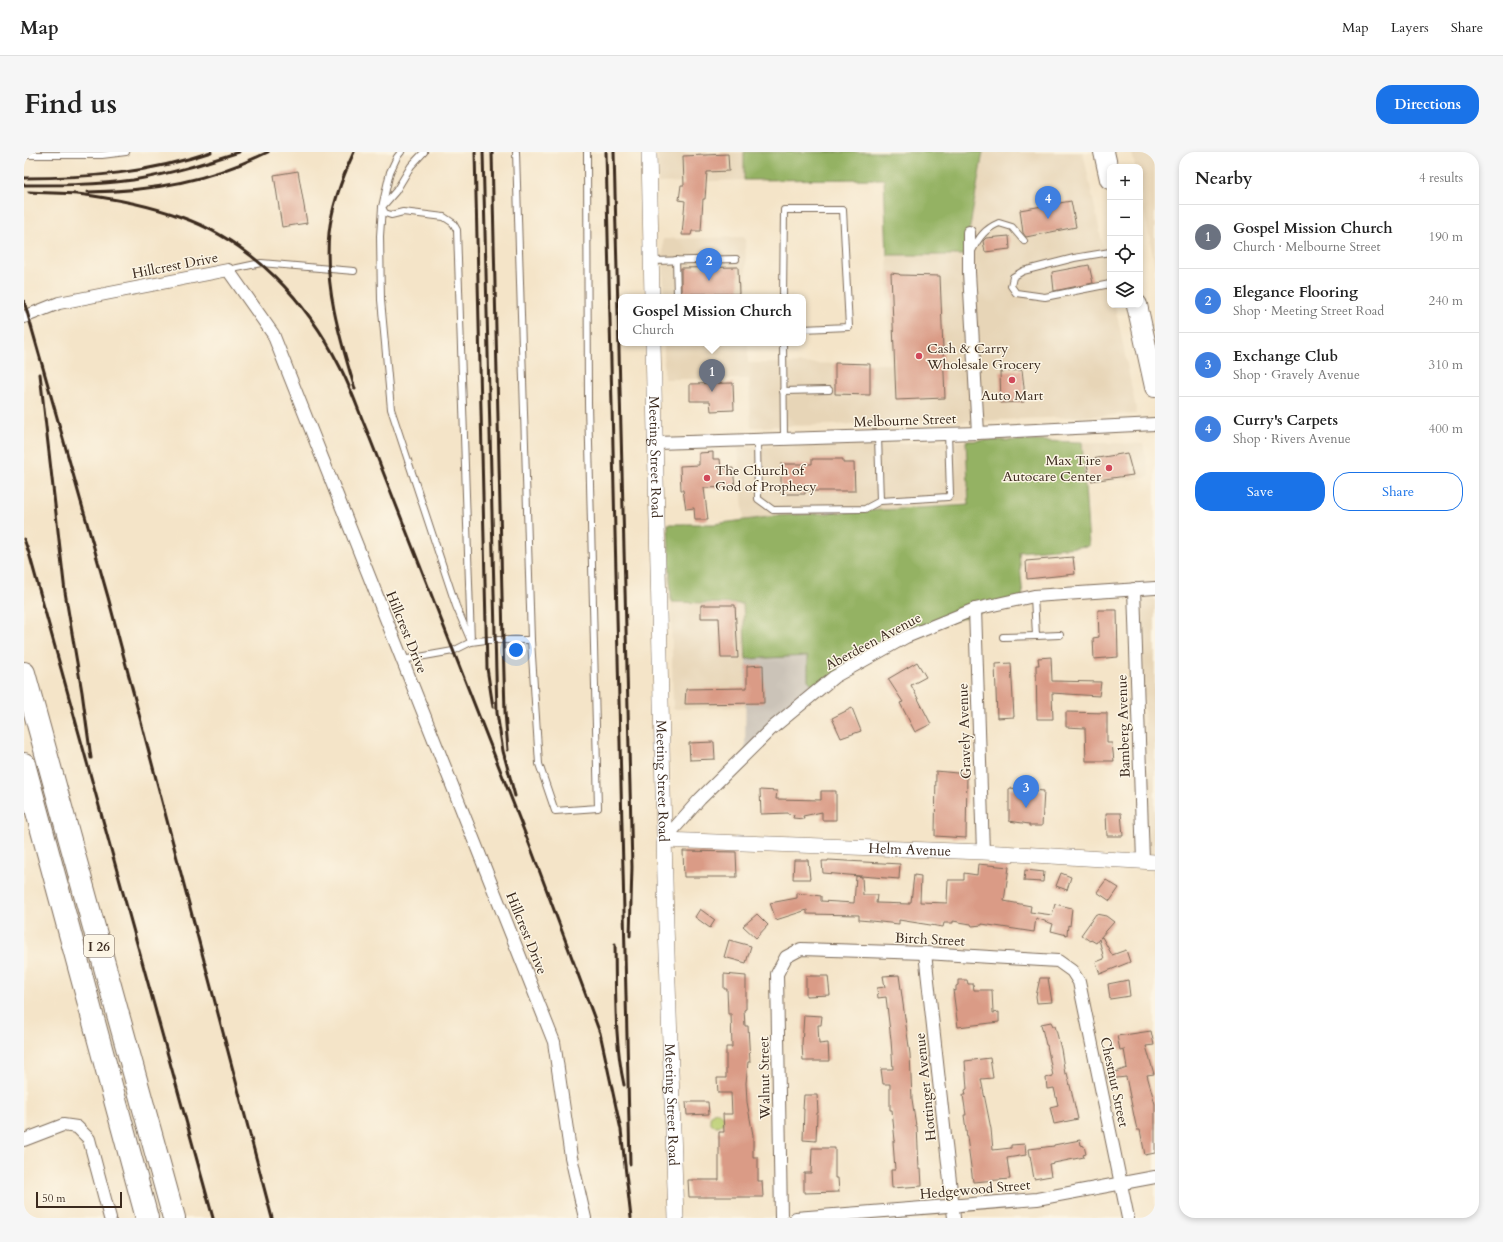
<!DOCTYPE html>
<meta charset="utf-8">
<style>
body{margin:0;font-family:Cardo,serif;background:#f6f6f6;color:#222}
.controls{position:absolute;right:12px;top:12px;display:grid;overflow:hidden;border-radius:8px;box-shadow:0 2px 6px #0003}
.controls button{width:36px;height:36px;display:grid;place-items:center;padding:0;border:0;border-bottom:1px solid #e0e0e0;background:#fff;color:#222;font:20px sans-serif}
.scale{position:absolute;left:12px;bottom:10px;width:86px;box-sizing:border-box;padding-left:4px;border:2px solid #3b2a1e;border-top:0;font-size:11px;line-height:14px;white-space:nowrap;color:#3b2a1e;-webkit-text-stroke:3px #fcf5e5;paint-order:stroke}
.you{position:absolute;left:492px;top:498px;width:14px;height:14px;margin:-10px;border:3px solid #fff;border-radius:50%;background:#1a73e8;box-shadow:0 0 0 6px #1a73e833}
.badge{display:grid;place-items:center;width:26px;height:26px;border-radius:50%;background:#1a73e8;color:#fff;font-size:13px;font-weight:700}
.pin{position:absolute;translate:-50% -33px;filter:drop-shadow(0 1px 2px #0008)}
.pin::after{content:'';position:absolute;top:21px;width:14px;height:12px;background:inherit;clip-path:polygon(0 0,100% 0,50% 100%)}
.popup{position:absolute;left:594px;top:142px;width:188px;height:52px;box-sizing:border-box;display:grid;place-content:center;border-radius:8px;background:#fff;filter:drop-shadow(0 1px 3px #0005);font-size:13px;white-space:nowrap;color:#767676}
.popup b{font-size:15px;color:#222}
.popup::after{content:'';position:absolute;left:50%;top:100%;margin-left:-8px;border:8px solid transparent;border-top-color:#fff}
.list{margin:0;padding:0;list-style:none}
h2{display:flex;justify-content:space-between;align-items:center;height:52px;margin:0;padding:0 16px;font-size:17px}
h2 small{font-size:13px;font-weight:400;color:#767676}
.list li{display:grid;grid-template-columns:26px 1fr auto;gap:12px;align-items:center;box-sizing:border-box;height:64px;padding:0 16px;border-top:1px solid #e0e0e0}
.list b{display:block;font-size:15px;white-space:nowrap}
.list p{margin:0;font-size:13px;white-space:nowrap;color:#767676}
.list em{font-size:13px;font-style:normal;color:#767676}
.actions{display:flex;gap:8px;padding:12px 16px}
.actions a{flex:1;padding:9px 0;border:1px solid #1a73e8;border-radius:16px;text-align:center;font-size:14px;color:#1a73e8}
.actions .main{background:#1a73e8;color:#fff}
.icon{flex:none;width:22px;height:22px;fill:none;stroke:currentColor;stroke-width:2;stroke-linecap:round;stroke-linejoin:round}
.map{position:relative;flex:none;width:1131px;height:1066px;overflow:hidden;border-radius:16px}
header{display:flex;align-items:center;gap:24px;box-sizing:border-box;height:56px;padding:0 20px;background:#fff;border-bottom:1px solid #e0e0e0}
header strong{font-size:19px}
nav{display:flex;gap:22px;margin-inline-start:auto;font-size:14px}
.intro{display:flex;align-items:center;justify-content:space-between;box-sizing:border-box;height:96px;padding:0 24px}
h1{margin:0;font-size:28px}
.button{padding:10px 18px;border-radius:16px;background:#1a73e8;color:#fff;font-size:14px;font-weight:700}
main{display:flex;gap:24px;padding:0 24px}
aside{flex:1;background:#fff;border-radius:16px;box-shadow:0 2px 6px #0003}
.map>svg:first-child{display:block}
.built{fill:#e7d5b7}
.industrial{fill:#cbc3b8}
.green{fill:#bbcf72;stroke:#7b7c48}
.forest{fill:#94b264;stroke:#686e41}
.building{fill:#da9b86}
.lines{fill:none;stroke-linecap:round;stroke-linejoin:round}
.service-casing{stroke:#7c6b5a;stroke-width:8}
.minor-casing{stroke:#7c6b5a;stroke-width:14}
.tertiary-casing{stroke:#7c6b5a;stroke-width:16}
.primary-casing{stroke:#7c6b5a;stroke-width:22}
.motorway-casing{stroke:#7c6b5a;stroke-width:24}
.service{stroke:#fff;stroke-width:6}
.minor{stroke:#fff;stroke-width:12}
.tertiary{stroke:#fff;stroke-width:15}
.primary{stroke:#fff;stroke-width:20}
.motorway{stroke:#fff;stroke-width:22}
.rail{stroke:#3b2a1e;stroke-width:3}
.poi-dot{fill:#d1495b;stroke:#fcf5e5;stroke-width:1.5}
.labels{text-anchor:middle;stroke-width:3;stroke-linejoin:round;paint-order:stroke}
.shield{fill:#fcf5e5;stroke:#75675a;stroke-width:1}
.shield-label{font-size:13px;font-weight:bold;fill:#3b2a1e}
.street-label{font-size:14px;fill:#3b2a1e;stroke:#fcf5e5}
.poi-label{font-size:14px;fill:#3b2a1e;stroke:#fcf5e5;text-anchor:start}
</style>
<header>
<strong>Map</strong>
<nav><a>Map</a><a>Layers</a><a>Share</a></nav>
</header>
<div class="intro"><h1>Find us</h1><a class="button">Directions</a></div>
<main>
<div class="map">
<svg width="1131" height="1066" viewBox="0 0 1131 1066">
<rect width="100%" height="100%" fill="#fcf5e5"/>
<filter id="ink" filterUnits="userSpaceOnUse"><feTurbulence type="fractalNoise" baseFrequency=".025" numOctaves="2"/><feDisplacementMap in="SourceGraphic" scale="8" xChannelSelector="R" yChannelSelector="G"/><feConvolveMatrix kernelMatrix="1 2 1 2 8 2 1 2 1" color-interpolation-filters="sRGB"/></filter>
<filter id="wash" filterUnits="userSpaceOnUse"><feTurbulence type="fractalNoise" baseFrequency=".012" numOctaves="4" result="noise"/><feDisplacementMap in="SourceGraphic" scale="16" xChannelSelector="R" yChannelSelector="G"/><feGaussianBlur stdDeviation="0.9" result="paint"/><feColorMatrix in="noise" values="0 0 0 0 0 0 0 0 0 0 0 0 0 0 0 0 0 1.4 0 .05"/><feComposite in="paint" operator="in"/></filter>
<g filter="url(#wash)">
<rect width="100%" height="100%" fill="#f4e4c8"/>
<g class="built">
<polygon points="633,0 720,0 720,28 634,31"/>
<polygon points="959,0 1059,0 1086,128 1086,153 1091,153 1113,262 953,269 727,275 725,227 640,227 640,191 724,191 724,211 866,212 863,103 945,103 945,80"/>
<polygon points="1108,0 1131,0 1131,113 1116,40 1116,15 1111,15"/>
<polygon points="721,85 723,145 640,145 639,87"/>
<polygon points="942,289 945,349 720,368 714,295 854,292"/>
<polygon points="1058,290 1119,292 1126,325 1061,332"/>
<polygon points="1118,446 1131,447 1131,735 1124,698 1123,688"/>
<polygon points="647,450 719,452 722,507 722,555 649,557"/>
</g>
<polygon class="industrial" points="784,504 784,528 794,538 721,602 722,507"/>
<circle class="green" cx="693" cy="967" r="7"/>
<g class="forest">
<polygon points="720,0 959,0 945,80 945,103 863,103 860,27 720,28"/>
<polygon points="972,288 1058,290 1065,394 995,400 999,446 882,485 794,538 784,528 784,504 722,507 719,452 647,450 644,372 690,372 752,364 945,353 942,289"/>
</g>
<g id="blocks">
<g class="building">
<polygon points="704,2 705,19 683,20 681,47 679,47 677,79 668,79 667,83 658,83 661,49 655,48 657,33 660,33 659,4"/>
<polygon points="274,19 283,71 258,75 250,23"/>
<polygon points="1047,49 1052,75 1002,85 999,81 996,58"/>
<polygon points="985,84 986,97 961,100 959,89 962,86"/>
<polygon points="1065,113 1069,131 1030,139 1028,120"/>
<polygon points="714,115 715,142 657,142 657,116"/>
<polygon points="867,121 875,122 876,123 916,124 921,246 872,248"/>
<polygon points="811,211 846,212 846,243 811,242"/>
<polygon points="998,218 1000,235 1000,250 977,251 976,220"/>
<polygon points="709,231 710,258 687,259 686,249 666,249 666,232"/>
<polygon points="689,300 689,307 696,307 697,317 709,316 711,335 680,336 684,368 671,368 670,356 662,357 659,338 657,338 656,314 675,313 675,301"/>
<polygon points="1103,301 1109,323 1067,329 1062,308"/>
<polygon points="788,307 819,307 819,311 830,311 831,339 781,339 781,342 757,342 757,312 788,312"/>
<polygon points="1049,405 1051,422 1003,427 1002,409"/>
<polygon points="677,453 711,453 714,506 697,506 695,466 677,466"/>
<polygon points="1074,458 1093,458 1094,505 1070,507 1069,486 1075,485"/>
<polygon points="1027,505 1028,529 1077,530 1075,544 1028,541 1029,567 1013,567 1012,513 1015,513 1014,506"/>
<polygon points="893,510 902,525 887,533 907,572 891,580 876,551 879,550 864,527"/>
<polygon points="987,511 990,565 973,566 971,512"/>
<polygon points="739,513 740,551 661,552 662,537 723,536 723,514"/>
<polygon points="828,556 837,579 817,586 808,566"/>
<polygon points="1042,560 1083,561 1083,591 1088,591 1090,609 1062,609 1061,576 1042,575"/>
<polygon points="690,590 691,607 666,608 665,591"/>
<polygon points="912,619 943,622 942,686 911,684"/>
<polygon points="985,636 1020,639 1018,674 1005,674 1005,672 985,669"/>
<polygon points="736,638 753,639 752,647 797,648 797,639 812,639 812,668 798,668 798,660 779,664 780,667 769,666 770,663 764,662 764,661 737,662"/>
<polygon points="1082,661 1097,661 1099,684 1083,684"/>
<polygon points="659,699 712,700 713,725 660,725"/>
<polygon points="770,708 784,708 786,727 769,727"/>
<polygon points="804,708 876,712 875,727 799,721 798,709 804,709"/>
<polygon points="954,712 985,715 980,749 1007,754 1006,760 1028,763 1031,752 1048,756 1046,774 1044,773 1043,783 1027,779 1029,772 1012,766 1010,780 958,772 958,773 948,774 947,772 929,769 929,771 920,771 919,775 875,768 875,772 847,769 835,768 835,763 783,762 783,758 752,768 746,751 773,746 773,741 797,744 797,749 830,751 832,724 838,725 839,743 853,743 852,751 885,752 885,750 887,750 890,723 897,724 896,750 923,751 924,728 940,728 940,721 953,723"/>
<polygon points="1001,718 1020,720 1019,730 1000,729"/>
<polygon points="1037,721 1047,725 1043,738 1032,734"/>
<polygon points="1082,728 1095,736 1086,749 1073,740"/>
<polygon points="676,757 691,768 686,776 671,765"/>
<polygon points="733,762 744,773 732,786 719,774"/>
<polygon points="1072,762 1082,764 1090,770 1076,786 1078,785 1088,803 1102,798 1106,810 1076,822 1072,810 1080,807 1075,787 1072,791 1067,788 1066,789 1057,783"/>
<polygon points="705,788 727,794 722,811 700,805"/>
<polygon points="700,822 722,824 722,857 720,858 721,874 724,874 726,910 724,910 722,931 723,950 729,983 729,1005 734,1005 734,1029 738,1029 739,1045 665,1045 664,1028 695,1028 695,980 700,980 699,962 708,962 707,941 694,941 693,926 702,926 702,895 708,895 707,862 704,862 703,837 700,837"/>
<polygon points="875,823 886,902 888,947 892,974 893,974 895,1017 897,1017 898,1034 868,1036 867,1018 871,1018 869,989 871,989 868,958 866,958 866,932 859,932 857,917 869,917 867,888 862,845 854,846 853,836 861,835 859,824"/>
<polygon points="782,824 804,824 806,843 782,844"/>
<polygon points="1016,826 1024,826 1028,850 1013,851 1012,844"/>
<polygon points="934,828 943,828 944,832 949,832 950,838 968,838 969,861 975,860 975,870 934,875 929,838 932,839 932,834 934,833"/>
<polygon points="1104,828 1106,844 1086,847 1084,832"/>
<polygon points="780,863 798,864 797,873 794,873 795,892 804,891 805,909 779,909 778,892"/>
<polygon points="1027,870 1029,874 1031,874 1037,897 1041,922 1043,921 1054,967 1030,972 1026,955 1034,953 1030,936 1023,937 1022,926 1029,924 1023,893 1022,893 1017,872"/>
<polygon points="1127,879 1130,893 1122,894 1130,922 1123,923 1131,952 1131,1001 1121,1003 1116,978 1113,978 1110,964 1102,925 1084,927 1083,923 1103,916 1100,897 1096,898 1093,884"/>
<polygon points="966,906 969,926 957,927 967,977 969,998 987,996 987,993 1001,992 1002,1003 983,1006 986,1027 949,1030 940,963 942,963 939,943 942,943 941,938 943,937 941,909"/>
<polygon points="780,943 793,943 794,961 793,961 792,989 779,988 780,957 779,957"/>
<polygon points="662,950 684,950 685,962 663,963"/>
<polygon points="1056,988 1057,993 1060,994 1062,1002 1059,1003 1060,1005 1025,1012 1027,1024 1010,1027 1005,997 1030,994 1030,993"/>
<polygon points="788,996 811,996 811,1026 814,1026 815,1040 780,1041 780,1021 787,1021"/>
</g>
</g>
</g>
<g filter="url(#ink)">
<use href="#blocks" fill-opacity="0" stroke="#7c6b5a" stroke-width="1"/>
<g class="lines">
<defs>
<g id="service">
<polyline points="377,0 373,5 366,20 358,55 356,84 357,148 367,257 432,454 446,487"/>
<polyline points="400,0 387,14 372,39 358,55 361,61 367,63 379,60 420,65 429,71 433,78 447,490"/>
<polyline points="492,0 507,488 515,612 531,659 574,656 564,251 563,0"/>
<polyline points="0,3 78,3 102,0"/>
<path d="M948,99c7,-14 13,-22 27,-28l13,4 12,14"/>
<polyline points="1086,100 1050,106 999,119 989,125 987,134 992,141 1021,145 1086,132"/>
<polyline points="652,108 653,143"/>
<polyline points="628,109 712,107"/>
<polyline points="204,118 237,111 330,119"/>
<polyline points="759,145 760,58 819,58 825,175 779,177"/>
<polyline points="759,191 760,287"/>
<polyline points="759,239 805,238"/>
<polyline points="854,284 856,349 924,345 926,342 924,281"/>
<polyline points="733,287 734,347 749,358 841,357 856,349"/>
<polyline points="1010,444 1012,484 1036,483"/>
<polyline points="979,485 1012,484"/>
<polyline points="378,508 429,499 447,490 462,488 507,488"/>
</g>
<g id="minor">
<polyline points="945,80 945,120 954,281"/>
<polyline points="0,165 35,151 204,118 249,182 530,890 547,1005 561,1066"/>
<polyline points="632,291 954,281 1131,272"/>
<polyline points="1110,437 1119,709"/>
<polyline points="951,457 959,700"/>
<polyline points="640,688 676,647 747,577 810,525 882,485 951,457 1010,444 1131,436"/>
<polyline points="901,801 930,1066"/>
<polyline points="0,988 39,973 53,975 65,987 86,1066"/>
<polyline points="757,1066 753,822 762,805 777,797 901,801 1034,809 1048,819 1055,830 1104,1066"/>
<polyline points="772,1066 1013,1047 1131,1025"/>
</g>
<g id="tertiary">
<polyline points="625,0 628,145"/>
<path id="s1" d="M629,191l13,582 10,293"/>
<path id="s2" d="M640,688l319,12 172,10"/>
</g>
<g id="primary">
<polyline points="1080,0 1086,27"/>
<polyline points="1113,153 1131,235"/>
</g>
<g id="motorway">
<polyline points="0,521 150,1066"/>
<polyline points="0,612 123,1066"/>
</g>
</defs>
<use href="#service" class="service-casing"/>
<use href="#minor" class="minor-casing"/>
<use href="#tertiary" class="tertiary-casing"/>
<use href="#primary" class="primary-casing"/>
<use href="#motorway" class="motorway-casing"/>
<use href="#service" class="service"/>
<use href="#minor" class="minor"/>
<use href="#tertiary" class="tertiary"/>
<use href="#primary" class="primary"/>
<use href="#motorway" class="motorway"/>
<g class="rail">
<path d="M330,0c-12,26 -22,53 -25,81 -5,54 11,106 26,156"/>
<polyline points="451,0 463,516 469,555"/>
<polyline points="459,0 473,561 479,599 491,644"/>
<polyline points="468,0 479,488 481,560 484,598"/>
<polyline points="582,0 606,1012"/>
<polyline points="590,0 608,715 606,784"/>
<path d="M0,26c65,0 125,-5 187,-26"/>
<path d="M0,33c37,0 73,0 109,-5 37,-6 72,-17 106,-28"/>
<path d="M5,40c16,1 32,1 48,2 35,4 71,11 104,23 71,25 126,84 159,150 11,21 18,43 27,64l165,420 68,182 21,97 10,88"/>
<path d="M64,40c67,-1 120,-11 180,-40"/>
<polyline points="0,149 84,445 248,1066"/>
<polyline points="16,222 41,440 58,540 67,606"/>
<polyline points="0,387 5,401 189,1066"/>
<path d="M591,792c1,47 -1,95 9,141"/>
</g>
</g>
</g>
<g class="poi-dot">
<circle cx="895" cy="204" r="4"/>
<circle cx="988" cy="228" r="4"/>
<circle cx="1085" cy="316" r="4"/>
<circle cx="683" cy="326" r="4"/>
</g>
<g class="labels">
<rect class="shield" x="60" y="783" width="30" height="22" rx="3"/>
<g class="shield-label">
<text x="75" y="799">I 26</text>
</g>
<g class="street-label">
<text transform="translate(151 113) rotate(-11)" y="5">Hillcrest Drive</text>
<text transform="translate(881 268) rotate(-2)" y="5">Melbourne Street</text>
<text dy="5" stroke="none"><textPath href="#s1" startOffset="114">Meeting Street Road</textPath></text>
<text transform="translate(383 480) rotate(68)" y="5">Hillcrest Drive</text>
<text transform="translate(849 489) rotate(-28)" y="5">Aberdeen Avenue</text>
<text transform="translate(1099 574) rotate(-92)" y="5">Bamberg Avenue</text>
<text transform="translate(940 579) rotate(-92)" y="5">Gravely Avenue</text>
<text dy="5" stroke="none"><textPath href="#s1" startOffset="438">Meeting Street Road</textPath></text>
<text dy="5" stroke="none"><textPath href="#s2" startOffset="246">Helm Avenue</textPath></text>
<text transform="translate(503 781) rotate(68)" y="5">Hillcrest Drive</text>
<text transform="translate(906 787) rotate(3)" y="5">Birch Street</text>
<text transform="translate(740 926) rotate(-91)" y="5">Walnut Street</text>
<text transform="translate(1091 930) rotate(78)" y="5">Chestnut Street</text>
<text transform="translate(901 935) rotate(-96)" y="5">Hottinger Avenue</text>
<text dy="5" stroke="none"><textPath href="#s1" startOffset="762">Meeting Street Road</textPath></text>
<text transform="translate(951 1037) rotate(-5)" y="5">Hedgewood Street</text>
</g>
<g class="poi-label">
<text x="903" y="201">Cash &amp; Carry<tspan x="903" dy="16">Wholesale Grocery</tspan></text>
<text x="988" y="248" text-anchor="middle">Auto Mart</text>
<text x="1077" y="313" text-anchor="end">Max Tire<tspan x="1077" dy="16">Autocare Center</tspan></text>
<text x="691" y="323">The Church of<tspan x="691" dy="16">God of Prophecy</tspan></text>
</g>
</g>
</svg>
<div class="controls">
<button>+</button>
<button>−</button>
<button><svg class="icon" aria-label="locate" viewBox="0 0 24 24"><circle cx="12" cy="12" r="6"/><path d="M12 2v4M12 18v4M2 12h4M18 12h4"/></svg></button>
<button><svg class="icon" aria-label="layers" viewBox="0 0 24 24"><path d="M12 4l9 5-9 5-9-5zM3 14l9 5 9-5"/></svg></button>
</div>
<div class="scale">50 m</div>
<div class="you"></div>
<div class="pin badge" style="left:688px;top:240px;background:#6b7280">1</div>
<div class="popup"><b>Gospel Mission Church</b>Church</div>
<div class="pin badge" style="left:685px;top:129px;background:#3f7fe0">2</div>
<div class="pin badge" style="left:1002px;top:656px;background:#3f7fe0">3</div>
<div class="pin badge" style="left:1024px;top:67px;background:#3f7fe0">4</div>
</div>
<aside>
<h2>Nearby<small>4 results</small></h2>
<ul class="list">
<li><span class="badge" style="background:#6b7280">1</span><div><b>Gospel Mission Church</b><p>Church · Melbourne Street</p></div><em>190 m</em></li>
<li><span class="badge" style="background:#3f7fe0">2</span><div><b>Elegance Flooring</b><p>Shop · Meeting Street Road</p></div><em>240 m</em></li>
<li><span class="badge" style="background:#3f7fe0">3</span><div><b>Exchange Club</b><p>Shop · Gravely Avenue</p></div><em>310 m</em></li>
<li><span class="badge" style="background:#3f7fe0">4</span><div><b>Curry's Carpets</b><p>Shop · Rivers Avenue</p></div><em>400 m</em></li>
</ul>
<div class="actions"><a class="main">Save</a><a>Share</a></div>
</aside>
</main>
